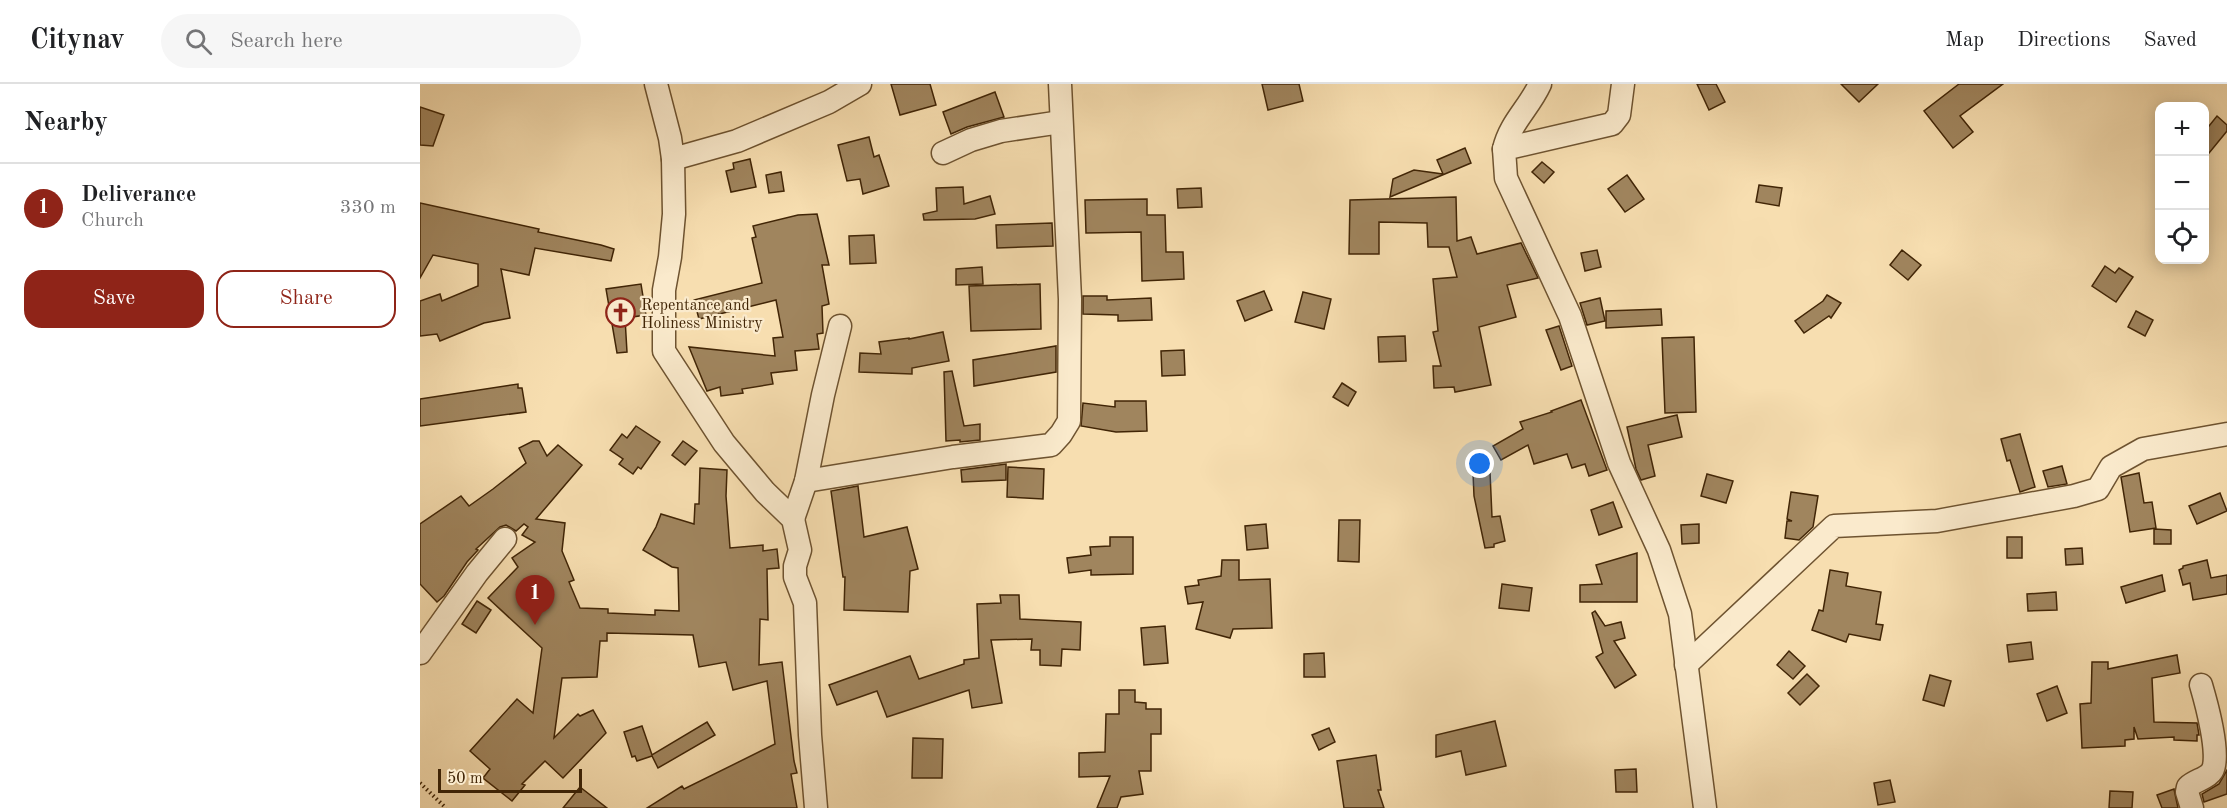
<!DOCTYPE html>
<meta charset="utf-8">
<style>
body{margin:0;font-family:"Old Standard TT",serif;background:#f6f6f6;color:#202124}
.controls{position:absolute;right:18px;top:18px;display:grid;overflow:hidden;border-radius:12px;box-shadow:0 3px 15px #0003}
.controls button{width:54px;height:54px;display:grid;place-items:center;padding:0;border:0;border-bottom:2px solid #e0e0e0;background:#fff;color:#202124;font:30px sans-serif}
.scale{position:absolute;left:18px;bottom:15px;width:144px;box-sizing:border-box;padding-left:6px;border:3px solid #412506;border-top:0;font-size:16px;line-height:21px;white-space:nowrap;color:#412506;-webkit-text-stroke:4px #faeacc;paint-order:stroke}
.you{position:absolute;left:1060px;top:380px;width:21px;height:21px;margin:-15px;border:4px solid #fff;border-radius:50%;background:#1a73e8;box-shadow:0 0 0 9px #1a73e833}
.badge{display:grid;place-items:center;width:39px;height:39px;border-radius:50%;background:#8f2418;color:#fff;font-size:20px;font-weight:700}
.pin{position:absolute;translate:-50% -50px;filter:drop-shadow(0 2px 3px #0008)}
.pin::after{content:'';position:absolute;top:32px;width:21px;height:18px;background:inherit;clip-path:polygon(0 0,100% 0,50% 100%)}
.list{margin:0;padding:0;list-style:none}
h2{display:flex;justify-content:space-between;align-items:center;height:78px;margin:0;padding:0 24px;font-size:26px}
h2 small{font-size:20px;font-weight:400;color:#757577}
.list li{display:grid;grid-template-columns:39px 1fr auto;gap:18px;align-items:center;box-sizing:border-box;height:90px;padding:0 24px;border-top:2px solid #e0e0e0}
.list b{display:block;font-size:22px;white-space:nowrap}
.list p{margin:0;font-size:20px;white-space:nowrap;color:#757577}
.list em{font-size:20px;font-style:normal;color:#757577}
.actions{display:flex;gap:12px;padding:18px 24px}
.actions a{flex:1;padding:14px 0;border:2px solid #8f2418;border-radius:18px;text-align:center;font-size:21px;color:#8f2418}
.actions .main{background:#8f2418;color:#fff}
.icon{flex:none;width:33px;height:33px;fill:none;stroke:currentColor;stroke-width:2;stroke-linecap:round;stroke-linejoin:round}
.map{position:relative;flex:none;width:1807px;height:724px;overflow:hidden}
header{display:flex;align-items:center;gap:36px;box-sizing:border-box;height:84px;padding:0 30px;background:#fff;border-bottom:2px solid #e0e0e0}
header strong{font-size:28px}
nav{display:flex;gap:33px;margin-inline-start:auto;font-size:21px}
.search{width:420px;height:54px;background:#f6f6f6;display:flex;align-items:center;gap:15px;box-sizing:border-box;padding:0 21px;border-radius:33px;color:#757577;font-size:22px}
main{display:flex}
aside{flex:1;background:#fff}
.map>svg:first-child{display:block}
.building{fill:#a0855e;stroke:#412506;stroke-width:1.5}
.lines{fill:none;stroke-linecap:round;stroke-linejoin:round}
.minor-casing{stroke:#6e5330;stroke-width:25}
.path{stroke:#412506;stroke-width:4;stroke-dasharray:1.5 3;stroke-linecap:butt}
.minor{stroke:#faeacc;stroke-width:22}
.labels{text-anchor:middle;stroke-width:4.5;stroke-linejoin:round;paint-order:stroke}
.poi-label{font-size:16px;fill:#412506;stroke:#faeacc;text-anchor:start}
</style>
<header>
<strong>Citynav</strong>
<div class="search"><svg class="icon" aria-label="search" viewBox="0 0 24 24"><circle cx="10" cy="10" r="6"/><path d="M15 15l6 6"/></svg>Search here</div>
<nav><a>Map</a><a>Directions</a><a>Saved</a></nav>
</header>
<main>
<aside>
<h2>Nearby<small></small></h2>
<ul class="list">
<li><span class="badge">1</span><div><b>Deliverance</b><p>Church</p></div><em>330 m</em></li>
</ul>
<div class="actions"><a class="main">Save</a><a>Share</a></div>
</aside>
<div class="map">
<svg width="1807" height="724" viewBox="0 0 1807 724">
<rect width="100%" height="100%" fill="#f7deb0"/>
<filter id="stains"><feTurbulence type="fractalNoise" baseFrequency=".00333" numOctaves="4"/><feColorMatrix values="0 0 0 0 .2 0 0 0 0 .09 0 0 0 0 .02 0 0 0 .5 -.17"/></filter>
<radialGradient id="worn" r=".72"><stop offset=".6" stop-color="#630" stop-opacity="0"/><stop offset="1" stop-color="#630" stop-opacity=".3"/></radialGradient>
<g class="building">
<polygon points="471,0 510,0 516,21 480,31"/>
<polygon points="842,0 879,0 883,17 848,26"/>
<polygon points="1277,0 1296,0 1305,18 1289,26"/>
<polygon points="1421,0 1458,0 1439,18"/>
<polygon points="1539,0 1583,0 1540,32 1553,48 1533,64 1504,27"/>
<polygon points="575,8 584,33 547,43 531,50 523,28"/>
<polygon points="0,23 24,31 13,62 0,61"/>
<polygon points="1797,32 1807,41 1807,47 1785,74 1785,47"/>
<polygon points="449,53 454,73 459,71 469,102 443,110 440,95 427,97 418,61"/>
<polygon points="1045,64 1051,79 970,113 973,95 994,86 1023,90 1017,76"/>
<polygon points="330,75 336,103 311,108 306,87 314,85 313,79"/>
<polygon points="1122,78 1134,88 1124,99 1112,88"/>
<polygon points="361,88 364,107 349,109 346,91"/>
<polygon points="1207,91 1224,115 1205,128 1188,105"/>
<polygon points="1339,101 1362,104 1359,122 1336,118"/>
<polygon points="543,103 544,120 570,112 575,130 555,135 504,136 503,130 517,127 516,104"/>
<polygon points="781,104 782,123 758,124 757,105"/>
<polygon points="1036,113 1037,157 1051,153 1057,170 1101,159 1118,194 1087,201 1096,233 1059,243 1071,301 1035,308 1034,303 1014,304 1013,282 1021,282 1013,248 1018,247 1013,195 1037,193 1029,163 1008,163 1007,139 959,138 959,170 929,170 930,116"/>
<polygon points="727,115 727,131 745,131 746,168 763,168 764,195 722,197 721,148 666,149 665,116"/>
<polygon points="0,119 119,145 118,148 181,161 194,165 191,177 115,164 109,191 81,185 90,234 64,239 20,257 17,250 0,252 0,217 20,210 22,217 58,202 58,180 13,171 0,194"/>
<polygon points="397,130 409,181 402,181 409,220 402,222 403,249 397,250 399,265 375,267 377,286 351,289 353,300 322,305 323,309 301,312 300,303 287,307 269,263 355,272 353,254 363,253 356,216 279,235 274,216 342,199 332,154 336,153 333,142 378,131"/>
<polygon points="632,139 633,162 577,164 576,141"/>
<polygon points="454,151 456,179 430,180 429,152"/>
<polygon points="1177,166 1181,183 1165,187 1161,169"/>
<polygon points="1482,166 1501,181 1488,196 1470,181"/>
<polygon points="1685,182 1695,189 1699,184 1713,193 1696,218 1672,202"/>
<polygon points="562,183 563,200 536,201 536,185"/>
<polygon points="221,200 226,231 205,234 207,268 197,269 186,205"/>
<polygon points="620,200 621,245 551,247 549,202"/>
<polygon points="844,207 852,226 825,237 817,217"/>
<polygon points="883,208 911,215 904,245 875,238"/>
<polygon points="1407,211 1421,219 1411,234 1409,232 1384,249 1375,237 1403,217"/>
<polygon points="663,212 687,212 687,216 731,214 732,236 698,237 698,231 663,230"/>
<polygon points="1180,214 1185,237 1167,241 1160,219"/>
<polygon points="1241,225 1242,241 1186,244 1186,227"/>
<polygon points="1716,227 1733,236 1725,252 1708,243"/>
<polygon points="1139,242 1152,282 1141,286 1126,246"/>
<polygon points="523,248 529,277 492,284 492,290 439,288 440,269 461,270 459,258 489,254 489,255"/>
<polygon points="985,252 986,277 959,278 958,253"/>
<polygon points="1274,253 1276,328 1245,329 1242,254"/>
<polygon points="636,262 636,288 554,302 553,276"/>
<polygon points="764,266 765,291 742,292 741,267"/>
<polygon points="532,287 544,342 560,340 560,356 540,358 540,356 526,357 524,288"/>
<polygon points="922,299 936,308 928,322 913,313"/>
<polygon points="98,300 98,304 102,304 106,328 0,342 0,315"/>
<polygon points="1161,316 1187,386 1169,392 1165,380 1152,384 1147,370 1114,380 1108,361 1081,376 1073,362 1103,345 1100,338 1132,328 1131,327"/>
<polygon points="695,317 726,317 727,347 696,348 661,342 663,319 695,323"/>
<polygon points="1257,331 1262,353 1228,361 1235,392 1221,396 1216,385 1207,343"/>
<polygon points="216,342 240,358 221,385 218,383 213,390 199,380 203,375 190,366 202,350 207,354"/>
<polygon points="1600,350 1615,403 1600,408 1590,376 1587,377 1581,355"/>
<polygon points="113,357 119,357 127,372 138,361 162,381 116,435 145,439 142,467 154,496 149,498 160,524 188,525 188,529 235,531 235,526 259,527 258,484 252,483 223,466 236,443 241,430 274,440 275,420 279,420 280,384 307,386 306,412 310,464 343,461 343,467 357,465 359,484 347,485 348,536 340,535 339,581 362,578 374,677 377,689 371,690 377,724 227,724 262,702 264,705 355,660 347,597 313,606 306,578 279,583 273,551 187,549 187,557 180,557 177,593 142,594 134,654 158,630 160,632 173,626 186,649 143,694 125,677 102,700 105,701 92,717 63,694 70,685 50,667 97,615 113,629 122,564 68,514 98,483 92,474 115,458 102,451 108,443 104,440 96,447 86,441 80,443 56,465 58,466 47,478 24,512 17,518 0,500 0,440 41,412 49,422 73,405 106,379 99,364"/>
<polygon points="263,357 277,367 265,381 252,371"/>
<polygon points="586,380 586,396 542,398 541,386"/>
<polygon points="1642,382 1647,400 1628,403 1623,387"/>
<polygon points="588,383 624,385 623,415 587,413"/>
<polygon points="1070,388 1072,433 1080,432 1085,457 1074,460 1074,463 1065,464 1054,412 1053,389"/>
<polygon points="1719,389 1724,419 1732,418 1736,444 1710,448 1701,393"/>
<polygon points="1287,390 1313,397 1306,419 1281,412"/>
<polygon points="438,402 444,453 487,443 498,485 490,487 488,528 424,526 425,493 423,493 411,407"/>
<polygon points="1371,408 1398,412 1393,443 1379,456 1365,454 1367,437 1372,437 1367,435"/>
<polygon points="1800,409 1807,427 1777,440 1769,422"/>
<polygon points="1193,418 1202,443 1179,451 1171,426"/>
<polygon points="919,436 940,436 939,478 918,477"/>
<polygon points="846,440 848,464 827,466 825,442"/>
<polygon points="1279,440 1279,459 1262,460 1261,441"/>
<polygon points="1734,445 1751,446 1751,460 1734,460"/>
<polygon points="690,453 713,453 713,490 671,491 671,486 649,489 647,474 671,471 670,463 690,462"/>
<rect x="1587" y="453" width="15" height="21"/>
<polygon points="1662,464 1663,480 1646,481 1645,465"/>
<polygon points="1217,469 1217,518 1160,518 1160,501 1182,500 1176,481"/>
<polygon points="802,476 819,476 819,496 850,495 852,544 813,545 810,554 776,545 783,518 768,520 765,503 779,501 778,496 801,492"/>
<polygon points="1787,476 1791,494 1807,491 1807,510 1773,516 1770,499 1763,501 1759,486 1763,484 1763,482"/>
<polygon points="1410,486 1428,489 1426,502 1461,508 1456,540 1463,541 1460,556 1429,550 1426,558 1392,546 1399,526 1403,527"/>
<polygon points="1742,491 1745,507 1706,519 1701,503"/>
<polygon points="1082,500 1112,504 1109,527 1079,524"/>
<polygon points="1636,508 1637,526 1608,527 1607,510"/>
<polygon points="580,511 599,511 600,535 661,538 660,566 642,565 641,582 620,581 620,566 611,566 612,555 571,556 582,619 552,624 549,606 467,633 457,607 417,621 409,601 490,572 499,595 544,580 544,576 559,574 557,520 581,519"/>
<polygon points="57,517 71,526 56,549 42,540"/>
<polygon points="1175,527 1185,542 1201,538 1205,554 1194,557 1216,591 1195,604 1176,573 1183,569 1172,529"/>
<polygon points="745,542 748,579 724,581 721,544"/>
<polygon points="1611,558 1613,575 1589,578 1587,561"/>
<polygon points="1369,567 1385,582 1373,595 1357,581"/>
<polygon points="904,569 905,593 884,593 884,570"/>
<polygon points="1757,571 1760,589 1732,594 1734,638 1777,639 1779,651 1777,651 1777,657 1754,656 1754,653 1718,655 1714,643 1714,655 1705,656 1705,662 1662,664 1660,620 1671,619 1672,578 1688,578 1688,585"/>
<polygon points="1387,590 1399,602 1380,621 1368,609"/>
<polygon points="1510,591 1531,597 1524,622 1503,616"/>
<polygon points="1637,602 1647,629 1627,637 1617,610"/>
<polygon points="699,606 715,606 715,618 726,619 726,625 741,625 741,650 731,650 731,687 719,687 723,710 701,713 697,724 677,724 690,692 659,693 659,669 685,668 686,630 699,630"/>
<polygon points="1075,637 1086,682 1046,691 1041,667 1016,673 1016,651"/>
<polygon points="287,638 295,651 238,684 232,672 217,677 215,672 212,673 204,648 222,642 232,671"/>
<polygon points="909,644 915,658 899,666 892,651"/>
<polygon points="493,654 523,655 522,694 492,694"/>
<polygon points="956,671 961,706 958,706 964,724 924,724 917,677"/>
<polygon points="1216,685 1217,708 1196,708 1195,686"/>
<polygon points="1807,686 1807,710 1784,718 1782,710 1799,700"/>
<polygon points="1470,696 1475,718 1458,721 1454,699"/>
<polygon points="160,703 187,724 143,724"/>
<polygon points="1754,705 1758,724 1742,724 1737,711"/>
<polygon points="1690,707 1713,708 1712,724 1689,724"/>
</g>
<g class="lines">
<defs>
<g id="minor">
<polyline points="236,0 250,54 253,75 254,130 250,173 244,206 244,267 304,359 345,408 373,435 380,466 375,482 375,493 385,519 390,651 396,724"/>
<polyline points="1203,0 1199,31 1192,40 1084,65 1086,94 1150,232 1199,379 1239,466 1260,530 1285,724"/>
<path d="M1084,65c6,-26 25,-41 36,-65"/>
<polyline points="523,69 551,56 581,47 641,38"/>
<polyline points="253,75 317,57 409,18 440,0"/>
<polyline points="386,397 533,373 631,361 641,350 649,337 650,215 640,0"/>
<polyline points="373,435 386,397 403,311 420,242"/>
<polyline points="0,569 57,489 85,455"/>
<polyline points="1266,581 1414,442 1517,437 1654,412 1678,405 1691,383 1723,365 1807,350"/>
<path d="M1772,724l-5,-16 1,-5c7,-7 19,-8 24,-16 9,-14 -6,-69 -11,-86"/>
</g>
</defs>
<use href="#minor" class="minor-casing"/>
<polyline class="path" points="0,699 26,724"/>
<use href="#minor" class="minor"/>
</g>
<defs>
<symbol id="church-ring" viewBox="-11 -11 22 22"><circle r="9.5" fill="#faeacc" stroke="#8f2418" stroke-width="1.5"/><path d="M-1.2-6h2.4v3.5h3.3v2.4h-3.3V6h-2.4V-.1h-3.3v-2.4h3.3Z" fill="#8f2418"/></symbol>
</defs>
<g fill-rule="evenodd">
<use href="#church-ring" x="184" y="212" width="33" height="33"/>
</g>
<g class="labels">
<g class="poi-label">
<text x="221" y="226">Repentance and<tspan x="221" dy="18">Holiness Ministry</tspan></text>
</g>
</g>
<rect width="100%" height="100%" filter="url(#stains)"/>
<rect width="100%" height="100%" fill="url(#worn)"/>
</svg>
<div class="controls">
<button>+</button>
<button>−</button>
<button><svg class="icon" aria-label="locate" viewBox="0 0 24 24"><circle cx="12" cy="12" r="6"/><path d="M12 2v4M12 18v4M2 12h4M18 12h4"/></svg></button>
</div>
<div class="scale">50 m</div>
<div class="you"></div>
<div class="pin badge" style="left:115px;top:541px">1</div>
</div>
</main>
